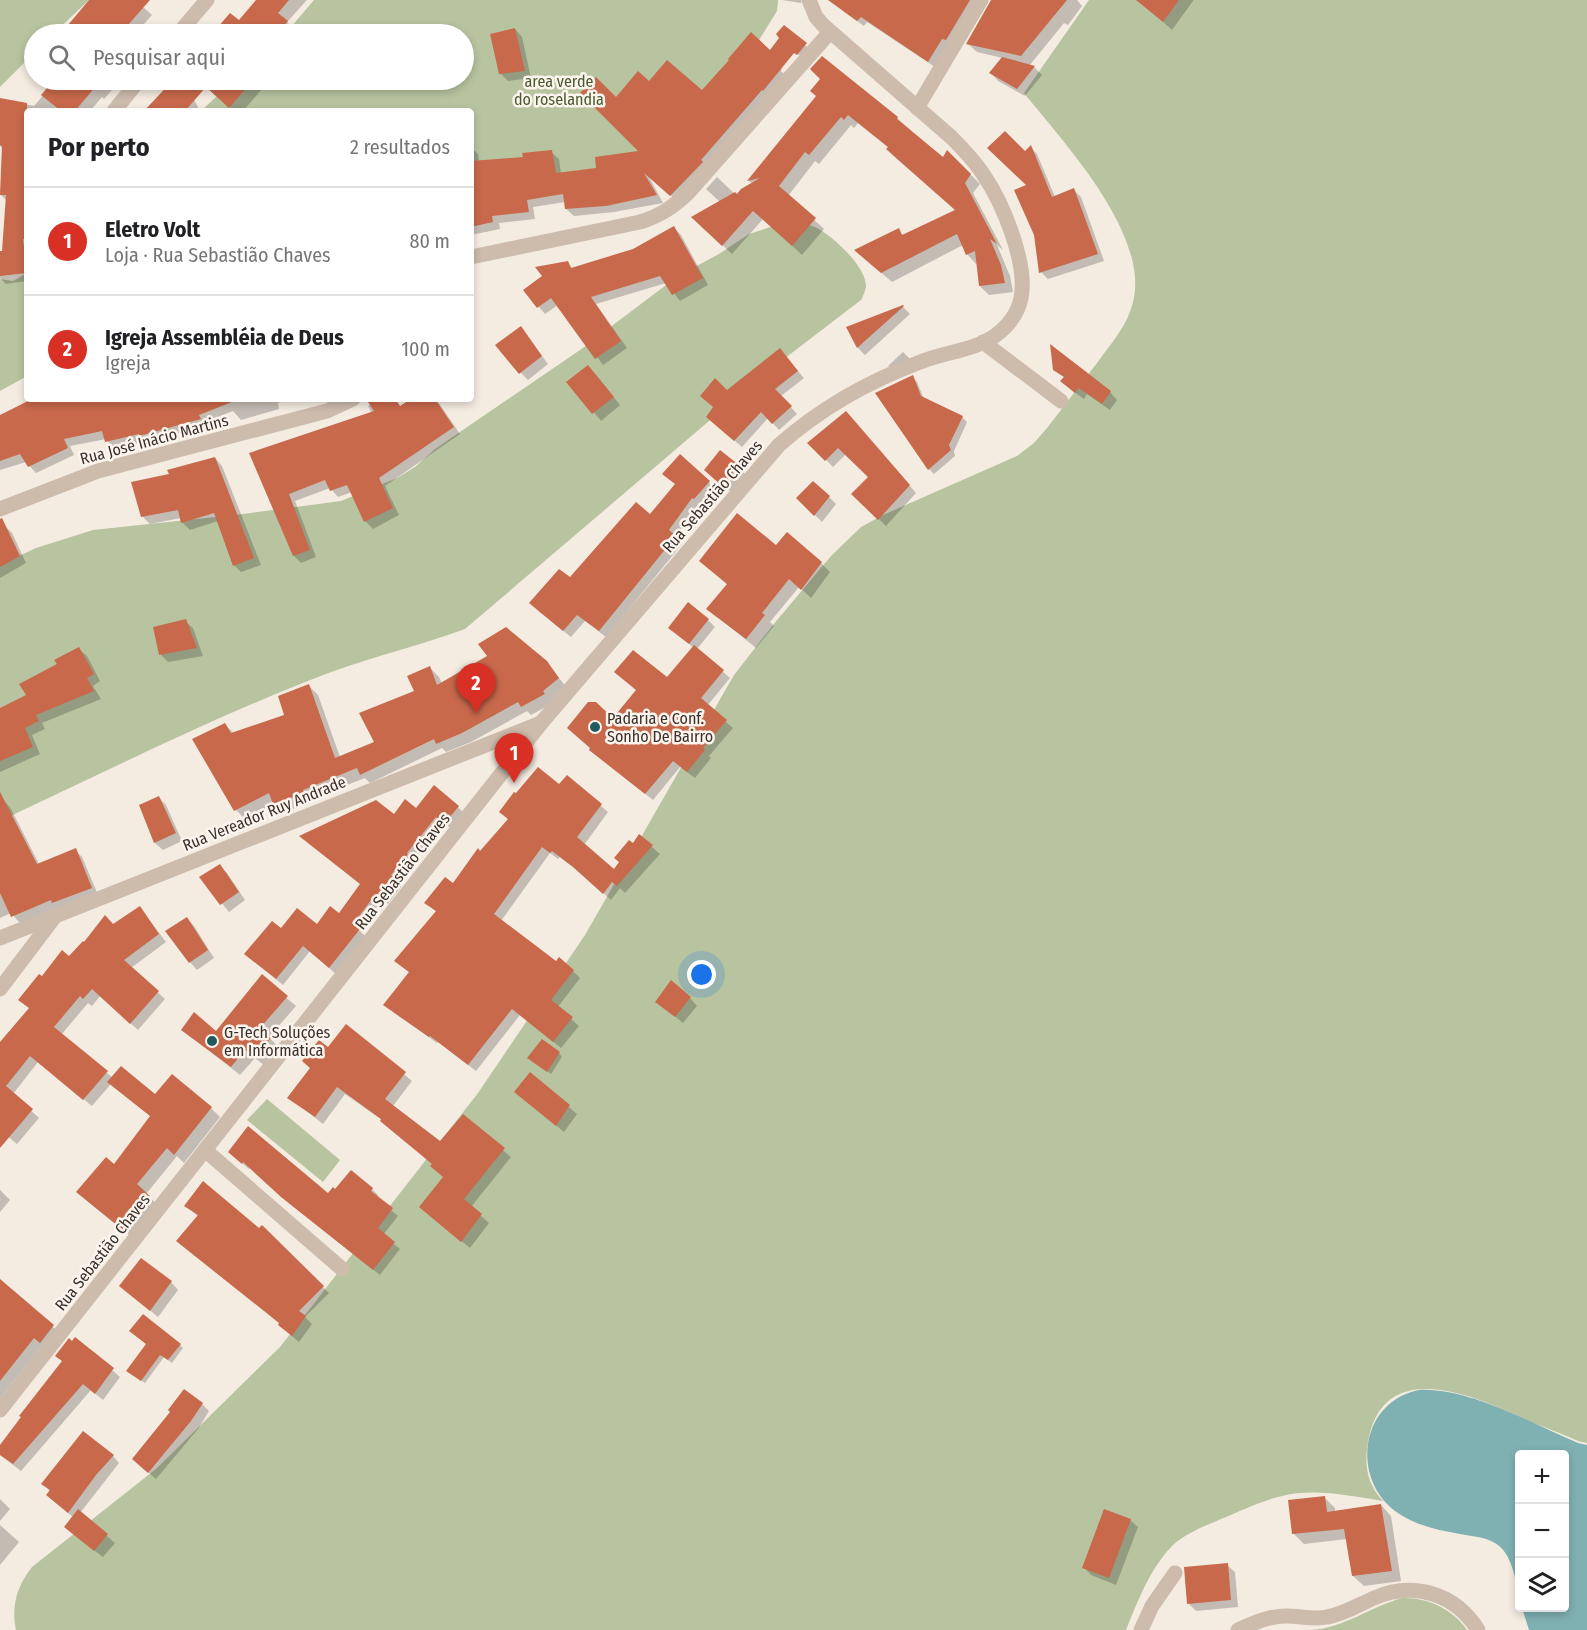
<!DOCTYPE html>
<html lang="pt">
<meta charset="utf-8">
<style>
body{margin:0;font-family:"Fira Sans Condensed",sans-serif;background:#f6f6f6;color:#202124}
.controls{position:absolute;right:18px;bottom:18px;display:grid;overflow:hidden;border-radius:6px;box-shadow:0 3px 9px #0003}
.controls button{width:54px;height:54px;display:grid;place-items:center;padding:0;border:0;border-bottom:2px solid #e0e0e0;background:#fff;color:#202124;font:30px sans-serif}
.you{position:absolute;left:702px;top:975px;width:21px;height:21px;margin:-15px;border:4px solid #fff;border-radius:50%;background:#1a73e8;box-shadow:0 0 0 9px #1a73e833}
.badge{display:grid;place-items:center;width:39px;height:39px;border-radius:50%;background:#d93025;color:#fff;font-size:20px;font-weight:700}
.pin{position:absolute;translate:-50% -50px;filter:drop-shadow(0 2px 3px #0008)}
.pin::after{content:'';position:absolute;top:32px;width:21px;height:18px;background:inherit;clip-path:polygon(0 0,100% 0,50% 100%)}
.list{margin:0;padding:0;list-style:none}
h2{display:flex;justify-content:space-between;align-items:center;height:78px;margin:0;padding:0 24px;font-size:26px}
h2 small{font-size:20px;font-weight:400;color:#757577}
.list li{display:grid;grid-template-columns:39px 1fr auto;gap:18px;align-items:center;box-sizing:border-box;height:108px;padding:0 24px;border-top:2px solid #e0e0e0}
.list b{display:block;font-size:22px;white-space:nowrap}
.list p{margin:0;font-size:20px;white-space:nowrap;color:#757577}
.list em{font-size:20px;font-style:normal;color:#757577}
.icon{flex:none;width:33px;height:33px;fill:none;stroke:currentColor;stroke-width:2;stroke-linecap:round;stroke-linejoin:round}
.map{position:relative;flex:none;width:1587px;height:1630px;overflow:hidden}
.search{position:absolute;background:#fff;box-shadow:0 3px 9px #0003;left:24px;top:24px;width:450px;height:66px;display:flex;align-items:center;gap:15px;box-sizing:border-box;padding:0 21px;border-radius:33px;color:#757577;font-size:22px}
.panel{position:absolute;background:#fff;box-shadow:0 3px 9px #0003;left:24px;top:108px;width:450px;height:294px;border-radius:6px}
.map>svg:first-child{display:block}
.green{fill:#b8c4a0}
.water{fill:#7fb0b2}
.shadow{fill:#0003}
.building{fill:#c8694b}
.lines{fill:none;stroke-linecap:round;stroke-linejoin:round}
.street{stroke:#cdbbac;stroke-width:15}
.poi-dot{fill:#1f5a5e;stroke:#fbf5ee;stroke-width:2}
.labels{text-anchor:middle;stroke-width:5;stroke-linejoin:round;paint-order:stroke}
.park-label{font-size:16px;fill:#4a5a2e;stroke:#fbf5ee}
.street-label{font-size:16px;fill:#3b302b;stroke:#fbf5ee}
.poi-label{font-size:16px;fill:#3b302b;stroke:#fbf5ee;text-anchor:start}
</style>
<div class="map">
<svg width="1587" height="1630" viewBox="0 0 1587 1630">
<rect width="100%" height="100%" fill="#f4ebe1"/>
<g class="green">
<polygon points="0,0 89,0 53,34 34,34 34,53 0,87"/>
<polygon points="314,0 778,0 778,1 777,11 756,45 669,138 591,174 471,193 471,111 201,111 217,96 241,80 464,80 464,34 285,34"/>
<path d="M1089,0h498v1443l-9,-2c-15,-7 -31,-13 -47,-19 -49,-23 -144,-68 -162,15 -5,24 -4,45 14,64 -33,-5 -68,-13 -101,-5 -22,5 -41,15 -61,23 -16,7 -35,14 -48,26 -23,23 -35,56 -47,85h-1110c-5,-24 1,-44 16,-63l124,-98 124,-122 198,-254 107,-158 149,-260 39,-50 58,-69 30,-29 22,-12 134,-59 17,-13 13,-15c17,-22 33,-43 50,-65 12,-17 27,-33 34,-54 25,-69 -67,-166 -107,-216z"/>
<path d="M783,223c11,0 22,0 32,4 17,8 52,40 51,60 -1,5 -3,9 -5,13l-98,75 -298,254c-44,16 -89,27 -134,43 -113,43 -222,98 -331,149v-256l36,-17 57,-18 150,-16 98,-13 56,-23 18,-11 20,-18 145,-99 98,-74 41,-22 30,-20z"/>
<polygon points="27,273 27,376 0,391 0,279 13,281"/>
<polygon points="267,1099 340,1160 323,1182 247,1120"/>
<path d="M1402,1598c25,-1 51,11 65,32h-156c33,-2 59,-23 91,-32z"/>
</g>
<path class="water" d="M1419,1390c49,-3 114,34 159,53l9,2v185h-58l-7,-22h42v-154h-44l-1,142c-4,-18 -7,-43 -24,-53 -10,-6 -24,-7 -35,-9 -23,-4 -46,-9 -65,-23 -45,-34 -34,-110 24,-121z"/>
<g class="shadow">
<polygon points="91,0 135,0 152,15 135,34 80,34 70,25"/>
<polygon points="258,0 307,0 287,22 296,32 294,34 214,34 230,15 239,22"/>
<polygon points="782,0 801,0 801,3"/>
<polygon points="835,0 975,0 935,67 867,22 864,26 843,11"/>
<polygon points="991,0 1077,0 1082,6 1068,25 1064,23 1029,66 1034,67 1042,75 1025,96 998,81 991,73 1003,58 977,52 968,44 991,5"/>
<polygon points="1146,0 1193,0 1193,1 1172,30 1148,8"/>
<polygon points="784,27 813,52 805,61 778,34"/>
<polygon points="515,29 522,37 531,78 508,81 500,73"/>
<polygon points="783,65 781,71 787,77 678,202 648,175 663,203 614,212 574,216 566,209 565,202 533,207 535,219 499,223 500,229 471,235 471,147 478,154 479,162 525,159 551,152 559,159 561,174 598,170 641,152 616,99 649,83 702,92"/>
<polygon points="56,80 121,80 104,99 102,97 90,111 27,111 27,281 6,284 0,278 0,253 4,252 7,201 0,194 4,150 0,146 0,136 7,101 34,106"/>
<polygon points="175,80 179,80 188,88 200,111 153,111 149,107"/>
<polygon points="198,80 255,80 262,89 243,111 234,111"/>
<polygon points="818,97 897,118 943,159 948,152 980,184 973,193 1003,250 997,245 1010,276 1013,292 989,295 980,286 978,263 976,264 967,254 963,245 892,282 865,259 898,230 904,236 957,211 897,159 888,149 889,148 858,123 854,128 851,125 819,164 815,161 788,196 824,229 802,255 763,219 732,254 702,226 720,202 706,189 717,177 737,196 753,184 749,181"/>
<polygon points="1031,148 1037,154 1055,197 1074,190 1081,197 1104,261 1048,279 1041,272 1025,153"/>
<polygon points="674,228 681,235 708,285 680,301 666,283 596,304 627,348 603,365 558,305 545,314 539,307 544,276 567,263 573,269 633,251"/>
<polygon points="902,306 910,314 865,355 858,348 848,327"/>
<polygon points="521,328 548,364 528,380 520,372"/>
<polygon points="903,352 910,359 895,372 888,366"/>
<polygon points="786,357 804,378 781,396 797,414 779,430 768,418 742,447 715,424 715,408 727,392"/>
<polygon points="1055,369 1110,392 1117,400 1110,410 1087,394 1084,399 1070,389 1065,378"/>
<polygon points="595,374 620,405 601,421 569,382"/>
<polygon points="912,377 917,382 924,399 962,417 967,422 954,451 955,456 934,474 929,469"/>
<polygon points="35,399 293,399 278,403 279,409 241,420 233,411 205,422 207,426 148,442 146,441 114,449 106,439 70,446 74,455 36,473 26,462 0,470 0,417"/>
<polygon points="378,399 395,399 401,407 413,399 436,399 460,434 385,486 399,515 373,529 365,521 352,492 338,497 330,488 295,501 316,557 301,563 294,556 251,454 372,414 368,406"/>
<polygon points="853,420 916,493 886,526 853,494 870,477 846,454 833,467 810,443"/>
<polygon points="680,456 716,489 701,505 699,503 675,537 682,544 606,637 585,621 571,637 537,610 570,579 650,516 676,485"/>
<polygon points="215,458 222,466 261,565 241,572 234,565 218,521 190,530 182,522 181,518 150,524 142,516 170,475"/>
<polygon points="738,466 745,474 731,492 713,477"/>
<polygon points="829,497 836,504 822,522 798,498"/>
<polygon points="5,526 12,533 26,563 0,578 0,528"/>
<polygon points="776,547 821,563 830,572 811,598 799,587 770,622 774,626 756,648 708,609 728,585 701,561"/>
<polygon points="708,620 715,627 697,649 730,678 707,706 733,728 709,756 711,758 695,778 680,767 653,800 598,756 614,720 667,679 694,648 670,628"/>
<polygon points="185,621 193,628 203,656 168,662 161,655"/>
<polygon points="79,649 87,656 100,681 93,686 101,699 42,723 45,729 32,735 40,754 0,772 0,710 28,696 59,665"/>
<polygon points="546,662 567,688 553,703 531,715 527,711 471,742 446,752 442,748 370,783 365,778 311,799 312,802 284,812 275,803 245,819 236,810 225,725 234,733 286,716 309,686 318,695 340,757 376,743 416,692 430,668 439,677 442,684"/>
<polygon points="567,777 608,812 584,845 615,871 639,836 660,854 625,893 620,888 611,900 582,874 560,857 558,859 550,853 501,921 556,963 573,971 580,978 558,1007 579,1026 561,1048 520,1015 476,1071 438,1042 437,1043 393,1012 410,973 396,961 437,912 426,903 453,885 509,820 501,812 559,786"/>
<polygon points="159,798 166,805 182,841 163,850 155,843 141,806"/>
<polygon points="3,800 10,807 39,864 75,850 82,857 98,895 20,923 11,913 0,918 0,801"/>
<polygon points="458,807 464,813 452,829 443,822 397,882 401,887 388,904 382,900 359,930 366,937 336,974 310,951 283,985 246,954 281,930 317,926 339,915 362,885 394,816 416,810"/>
<polygon points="220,866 227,873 245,900 229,912 202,878"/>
<polygon points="140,908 166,942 131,968 165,999 138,1030 100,996 92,1006 88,1003 61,1035 113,1078 155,1096 211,1108 220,1117 184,1163 177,1156 146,1194 159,1206 133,1238 87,1201 152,1117 111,1084 92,1106 38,1062 13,1094 39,1118 17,1144 0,1130 0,1045 30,1009 20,1000 42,978"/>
<polygon points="187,919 194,926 214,958 197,970 190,962"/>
<polygon points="262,977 296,1006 269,1037 279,1048 265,1066 255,1058 240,1075 183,1030 217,1033"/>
<polygon points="690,998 697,1006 683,1023 657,1002"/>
<polygon points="347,1026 412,1081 393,1106 440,1143 463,1116 511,1157 471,1207 489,1223 470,1248 428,1214 444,1178 433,1164 382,1120 345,1094 323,1124 289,1097"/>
<polygon points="559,1053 562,1057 551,1074 533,1061"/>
<polygon points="530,1074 577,1114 564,1132 516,1092"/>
<polygon points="236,1158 329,1195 336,1191 372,1189 378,1195 377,1198 398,1216 383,1235 400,1249 380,1275 289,1203 250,1167 249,1169"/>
<polygon points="0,1190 10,1200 0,1212"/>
<polygon points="186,1206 259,1231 262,1227 329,1293 305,1317 312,1324 299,1342 286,1331 199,1217"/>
<polygon points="0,1281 61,1334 42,1345 0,1398"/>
<polygon points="171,1282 178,1290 158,1317 129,1293"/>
<polygon points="76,1339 120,1377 103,1400 91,1390 21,1471 0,1455 0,1448 63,1361"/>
<polygon points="180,1345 183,1348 172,1363 164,1357 145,1383 128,1371"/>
<polygon points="202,1404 209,1411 198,1429 156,1479 141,1466"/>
<polygon points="113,1456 119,1463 80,1513 115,1543 103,1557 73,1534 73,1517 55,1502 50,1491 43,1484"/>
<polygon points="1324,1497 1335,1508 1335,1512 1381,1505 1391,1516 1401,1581 1364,1586 1353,1576 1347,1539 1304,1544 1293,1533"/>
<polygon points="0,1499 10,1509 0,1521"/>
<polygon points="1130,1520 1138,1527 1116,1585 1091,1575 1084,1567"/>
<polygon points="0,1525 19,1542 0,1565"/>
<polygon points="1227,1565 1235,1572 1238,1607 1196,1611 1189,1604"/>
</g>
<g class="building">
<polygon points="89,0 150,0 120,34 79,34 68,25"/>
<polygon points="256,0 289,0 278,13 288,21 277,34 212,34 230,13 239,20"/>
<polygon points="828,0 970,0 946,40 942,39 928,62 861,17 857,21"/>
<polygon points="991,0 1067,0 1021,56 966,44"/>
<polygon points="1136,0 1179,0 1163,22"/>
<polygon points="784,25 807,43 797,55 794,53 763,91 762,90 701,160 703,162 670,196 644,173 657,195 606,206 565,209 563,194 527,200 529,212 492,216 493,222 471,227 471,161 523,157 522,153 552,150 556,173 596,168 595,157 638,151 580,93 596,77 616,97 638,71 649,81 667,60 702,90 729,60 728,59 751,32 770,50 779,38 776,34"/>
<polygon points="515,28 525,71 499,74 490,34"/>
<polygon points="822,56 898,117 897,119 943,157 947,150 971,174 965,183 997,244 990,239 1001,265 1005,283 979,286 975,251 966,255 957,234 881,273 854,250 899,228 902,235 955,210 886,149 888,147 848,115 844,120 841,117 809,155 805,152 779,186 816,218 792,246 753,211 722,246 691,217 735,192 737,194 741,189 760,178 747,181 816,96 810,91 820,79 810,69"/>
<polygon points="1002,57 1035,66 1017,89 989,73"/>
<polygon points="54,80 101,80 75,111 61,111 41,95"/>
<polygon points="173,80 253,80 229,108 206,87 185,111 144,111"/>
<polygon points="0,98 27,103 27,240 23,239 27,273 0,276 0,251 2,251 6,195 0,195 2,146 0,145"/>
<polygon points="1005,131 1025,151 1031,145 1052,197 1074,188 1098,254 1039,273 1034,235 1014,190 1026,185 987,148"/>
<polygon points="674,226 703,278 672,295 660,276 591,297 621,341 595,359 551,298 537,308 523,290 542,276 535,267 568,261 571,268 633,249"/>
<polygon points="903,305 904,306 857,348 846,327"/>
<polygon points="521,326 542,356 519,374 495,345"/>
<polygon points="1050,344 1111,391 1102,404 1079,388 1075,393 1060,381 1064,377 1053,370"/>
<polygon points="780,348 798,371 775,389 792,406 772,424 761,412 734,441 706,417 713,407 700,396 715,378 727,390"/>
<polygon points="588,365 614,397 592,414 566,382"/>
<polygon points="913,375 921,396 963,416 949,445 951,450 928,470 875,393"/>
<polygon points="32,399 236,399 237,400 199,415 201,419 139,436 139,434 105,442 102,431 64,439 68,448 28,467 20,454 0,461 0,415"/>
<polygon points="366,399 395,399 400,406 411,399 435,399 454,427 379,478 393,508 364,522 347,485 330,491 325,480 289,494 310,550 293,556 249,453 374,411"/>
<polygon points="846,411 910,485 878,520 851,494 868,477 838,448 825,461 807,443"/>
<polygon points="720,450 739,465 722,486 704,470"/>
<polygon points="680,454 710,481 694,499 692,498 669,530 676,536 599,631 577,615 563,631 529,603 559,569 570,577 636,502 650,514 675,484 662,474"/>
<polygon points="215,457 254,558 233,566 214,513 181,523 178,510 141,517 131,482 169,474 167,470"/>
<polygon points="813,481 830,496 814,516 796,498"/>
<polygon points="737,513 776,545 787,532 822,562 801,590 789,579 762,613 765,615 746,639 706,609 727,584 699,561"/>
<polygon points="2,518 20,556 0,567 0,519"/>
<polygon points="688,602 709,619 689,644 668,628"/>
<polygon points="186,619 197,648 159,655 153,627"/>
<polygon points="506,627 547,661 559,678 543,691 545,694 521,707 518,702 462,733 436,744 434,739 360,775 357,768 303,790 304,793 273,804 269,793 234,811 192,739 225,723 231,733 284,715 278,696 309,684 335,758 374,742 359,713 414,691 407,676 430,666 437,685 487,656 478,644"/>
<polygon points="694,645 724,670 701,698 727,720 703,748 705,750 687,772 673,761 645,794 589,750 590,748 567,728 588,702 596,702 613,718 636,690 614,672 633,650 667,677"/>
<polygon points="79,647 94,674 87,678 94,691 36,715 39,721 25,728 33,747 0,761 0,708 26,695 19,684 57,664 54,660"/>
<polygon points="538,767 559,784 567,775 602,804 577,837 614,869 619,862 614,858 629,840 633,843 639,834 653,845 617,886 612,882 603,894 573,867 552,851 550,853 542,847 494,914 556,961 559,957 574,970 551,1000 573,1017 553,1042 512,1009 468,1065 430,1036 429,1037 383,1005 409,972 394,961 436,911 424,903 445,877 453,883 478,848 480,851 508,819 499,812 514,792 516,793"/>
<polygon points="434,785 459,806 445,823 436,817 407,853 408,854 391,875 396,879 381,899 375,895 353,924 360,929 329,968 303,946 276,979 244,954 272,921 281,928 297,908 317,924 330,906 339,913 360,884 299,836 376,800 394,814 405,799 416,808"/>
<polygon points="0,792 37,864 76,848 92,888 52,903 51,900 11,917 0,893"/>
<polygon points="159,796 176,833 154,843 139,805"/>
<polygon points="220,864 239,892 220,905 199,877"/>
<polygon points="140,906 159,934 124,960 159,991 130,1024 92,989 83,999 80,996 54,1027 108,1071 83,1100 30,1056 6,1086 33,1109 0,1148 0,1042 29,1008 18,1000 39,974 42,976 62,950 69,956 83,941 84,942 105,915 113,924"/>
<polygon points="187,917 208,950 189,963 165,931"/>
<polygon points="262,974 288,996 260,1028 271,1038 255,1058 245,1050 231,1067 181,1030 194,1012 216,1031"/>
<polygon points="671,980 691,997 675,1017 655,1002"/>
<polygon points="346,1024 406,1072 385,1099 440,1141 463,1114 505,1148 464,1199 482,1214 461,1242 419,1207 443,1177 430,1166 432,1164 380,1121 381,1119 337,1087 315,1117 287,1098 310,1068 302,1061 319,1040 328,1047"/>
<polygon points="542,1039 560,1052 547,1072 527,1058"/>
<polygon points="121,1066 155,1094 172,1074 212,1107 174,1155 167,1148 137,1184 150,1196 123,1230 76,1192 106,1157 114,1164 150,1116 107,1082"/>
<polygon points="530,1072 570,1105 556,1126 514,1092"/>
<polygon points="248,1126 328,1193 333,1187 335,1189 351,1170 373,1188 371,1191 393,1208 378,1228 395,1242 373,1270 281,1197 243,1162 242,1164 228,1152"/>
<polygon points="203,1181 259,1228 262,1225 324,1286 299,1311 306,1316 292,1336 278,1325 279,1323 176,1241 198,1215 184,1206"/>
<polygon points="141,1258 172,1281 150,1311 119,1286"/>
<polygon points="0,1279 54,1325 40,1343 34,1338 0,1381"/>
<polygon points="143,1314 181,1344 168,1360 160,1355 141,1381 126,1371 146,1344 129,1331"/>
<polygon points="75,1337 114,1368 95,1394 83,1384 13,1464 0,1455 0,1445 21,1417 19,1416 62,1361 55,1356 69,1338 72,1341"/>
<polygon points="184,1389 203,1403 191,1421 148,1473 132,1459 170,1412 168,1410"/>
<polygon points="83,1431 114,1455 96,1475 68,1513 46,1495 50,1490 41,1484"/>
<polygon points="1325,1496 1327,1512 1381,1504 1392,1571 1352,1576 1344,1529 1292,1534 1288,1500"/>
<polygon points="78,1509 108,1534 94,1551 64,1527"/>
<polygon points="1104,1509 1131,1519 1109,1578 1082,1568"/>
<polygon points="1228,1563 1231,1600 1187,1604 1184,1567"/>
</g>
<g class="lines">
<g class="street">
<polyline points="178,34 207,0"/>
<polyline points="917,108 981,0"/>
<polyline points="114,111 139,80"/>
<path d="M471,257l169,-35c20,-6 33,-15 48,-29l142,-161"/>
<polyline points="983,342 1061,401"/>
<polyline points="0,509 98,471 327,411 353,399"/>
<polyline points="0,938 541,723"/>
<polyline points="0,989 56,915"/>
<polyline points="205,1150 342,1269"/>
<path d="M0,1410l542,-688 237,-277c42,-37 92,-65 144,-84 23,-9 53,-11 73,-26 12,-9 22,-22 25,-37 7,-34 -18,-95 -38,-124 -9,-14 -20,-25 -32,-37l-127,-111 -8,-9 -7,-17"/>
<polyline points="1141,1630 1152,1606 1175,1573"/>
<path d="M1238,1630c15,-7 31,-14 48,-14 14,0 27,4 41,1 17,-3 31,-12 47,-19 39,-17 81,-5 104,32"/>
</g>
</g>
<g class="poi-dot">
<circle cx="595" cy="727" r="6"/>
<circle cx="212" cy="1041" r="6"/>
</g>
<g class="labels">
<g class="park-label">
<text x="559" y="87">area verde<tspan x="559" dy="18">do roselandia</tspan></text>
</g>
<g class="street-label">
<text transform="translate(154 439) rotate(-15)" y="6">Rua José Inácio Martins</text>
<text transform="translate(712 496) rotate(-49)" y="6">Rua Sebastião Chaves</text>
<text transform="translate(264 813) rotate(-22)" y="6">Rua Vereador Ruy Andrade</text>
<text transform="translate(402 871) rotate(-52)" y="6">Rua Sebastião Chaves</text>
<text transform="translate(102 1252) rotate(-52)" y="6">Rua Sebastião Chaves</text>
</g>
<g class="poi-label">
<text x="607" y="724">Padaria e Conf.<tspan x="607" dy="18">Sonho De Bairro</tspan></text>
<text x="224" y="1038">G-Tech Soluções<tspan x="224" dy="18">em Informática</tspan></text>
</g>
</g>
</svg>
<div class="controls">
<button>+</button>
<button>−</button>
<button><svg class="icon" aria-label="layers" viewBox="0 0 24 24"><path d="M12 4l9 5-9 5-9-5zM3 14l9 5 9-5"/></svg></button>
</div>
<div class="you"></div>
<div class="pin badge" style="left:514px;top:783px">1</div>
<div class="pin badge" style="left:476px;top:713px">2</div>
<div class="search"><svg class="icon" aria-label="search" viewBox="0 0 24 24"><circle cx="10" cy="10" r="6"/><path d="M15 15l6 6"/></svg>Pesquisar aqui</div>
<section class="panel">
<h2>Por perto<small>2 resultados</small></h2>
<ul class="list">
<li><span class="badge">1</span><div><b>Eletro Volt</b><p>Loja · Rua Sebastião Chaves</p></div><em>80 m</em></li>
<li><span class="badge">2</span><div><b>Igreja Assembléia de Deus</b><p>Igreja</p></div><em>100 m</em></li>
</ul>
</section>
</div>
